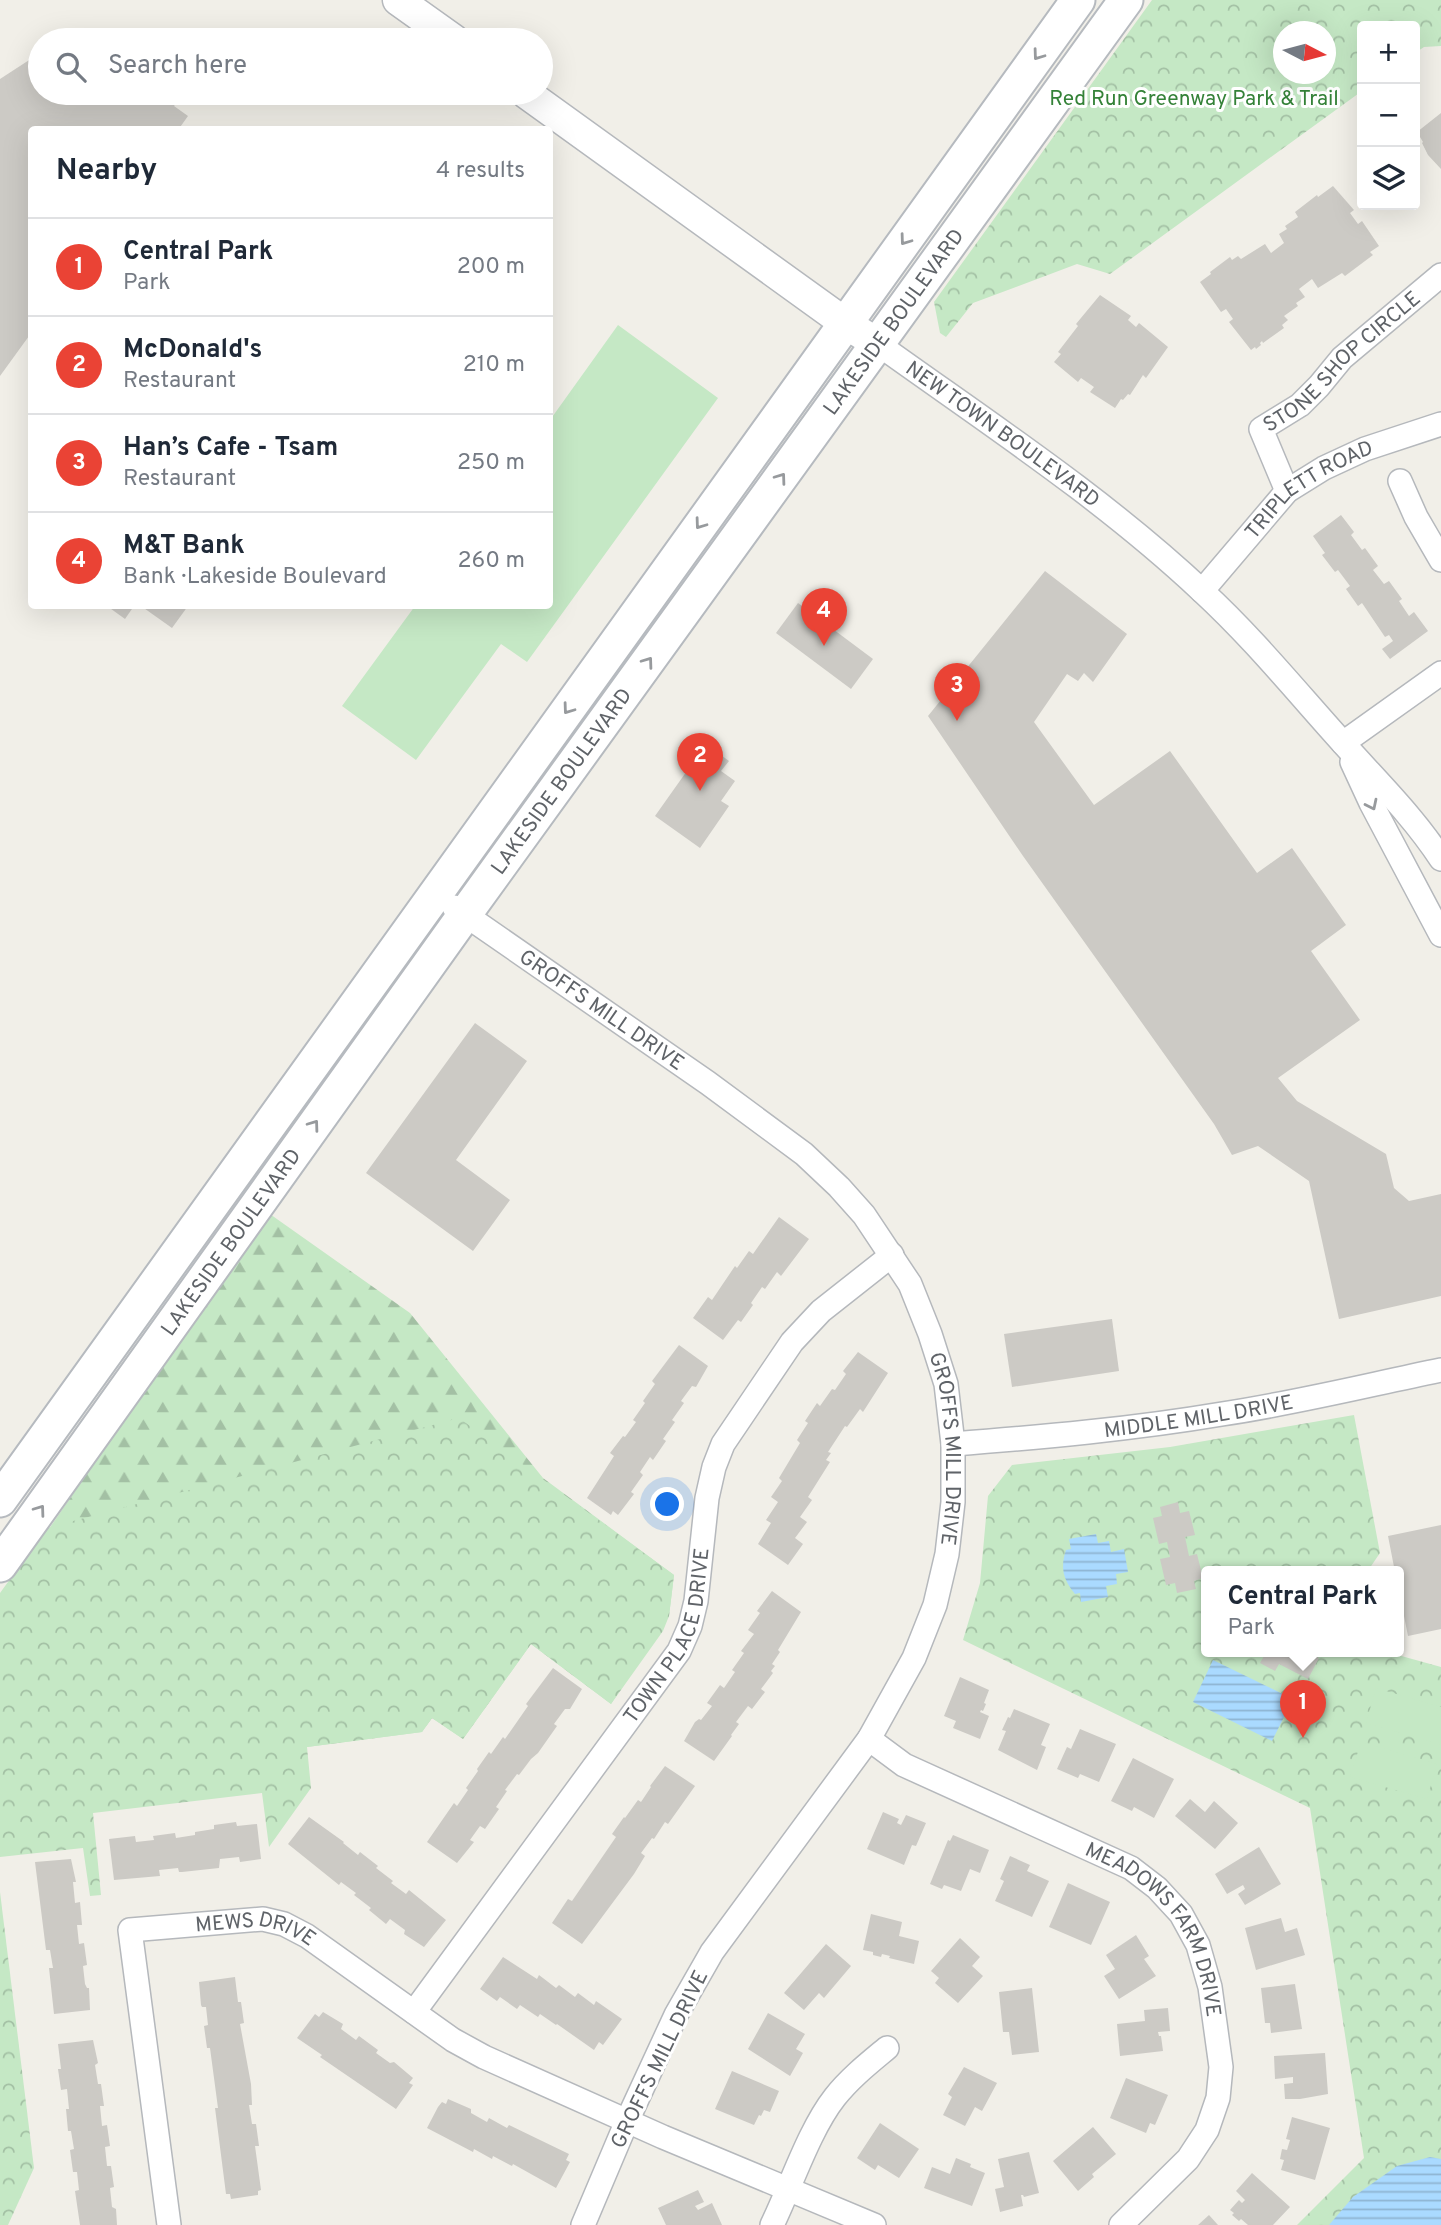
<!DOCTYPE html>
<meta charset="utf-8">
<style>
body{margin:0;font-family:Overpass,sans-serif;background:#f2f2f3;color:#1f2937}
.controls{position:absolute;right:21px;top:21px;display:grid;overflow:hidden;border-radius:7px;box-shadow:0 7px 28px #0002}
.controls button{width:63px;height:63px;display:grid;place-items:center;padding:0;border:0;border-bottom:2px solid #e0e1e3;background:#fff;color:#1f2937;font:35px sans-serif}
.compass{position:absolute;left:1273px;top:21px;width:63px;height:63px;border-radius:50%;background:#fff;box-shadow:0 7px 28px #0002;rotate:96deg}
.you{position:absolute;left:668px;top:1505px;width:24px;height:24px;margin:-18px;border:5px solid #fff;border-radius:50%;background:#1a73e8;box-shadow:0 0 0 10px #1a73e833}
.badge{display:grid;place-items:center;width:46px;height:46px;border-radius:50%;background:#ea4335;color:#fff;font-size:23px;font-weight:700}
.pin{position:absolute;translate:-50% -58px;filter:drop-shadow(0 2px 4px #0008)}
.pin::after{content:'';position:absolute;top:37px;width:24px;height:21px;background:inherit;clip-path:polygon(0 0,100% 0,50% 100%)}
.popup{position:absolute;left:1201px;top:1566px;width:203px;height:91px;box-sizing:border-box;display:grid;place-content:center;border-radius:7px;background:#fff;filter:drop-shadow(0 2px 5px #0005);font-size:23px;white-space:nowrap;color:#747a83}
.popup b{font-size:26px;color:#1f2937}
.popup::after{content:'';position:absolute;left:50%;top:100%;margin-left:-14px;border:14px solid transparent;border-top-color:#fff}
.list{margin:0;padding:0;list-style:none}
h2{display:flex;justify-content:space-between;align-items:center;height:91px;margin:0;padding:0 28px;font-size:30px}
h2 small{font-size:23px;font-weight:400;color:#747a83}
.list li{display:grid;grid-template-columns:46px 1fr auto;gap:21px;align-items:center;box-sizing:border-box;height:98px;padding:0 28px;border-top:2px solid #e0e1e3}
.list b{display:block;font-size:26px;white-space:nowrap}
.list p{margin:0;font-size:23px;white-space:nowrap;color:#747a83}
.list em{font-size:23px;font-style:normal;color:#747a83}
.icon{flex:none;width:38px;height:38px;fill:none;stroke:currentColor;stroke-width:2;stroke-linecap:round;stroke-linejoin:round}
.map{position:relative;flex:none;width:1441px;height:2225px;overflow:hidden}
.search{position:absolute;background:#fff;box-shadow:0 7px 28px #0002;left:28px;top:28px;width:525px;height:77px;display:flex;align-items:center;gap:18px;box-sizing:border-box;padding:0 24px;border-radius:38px;color:#747a83;font-size:26px}
.panel{position:absolute;background:#fff;box-shadow:0 7px 28px #0002;left:28px;top:126px;width:525px;height:483px;border-radius:7px}
.map>svg:first-child{display:block}
.forest{fill:url(#forest-firs)}
.park{fill:url(#park-crowns);fill-rule:evenodd}
.pitch{fill:#c5e8c5}
.water{fill:url(#water-rules)}
.building{fill:#cccac5}
.lines{fill:none;stroke-linecap:round;stroke-linejoin:round}
.minor-casing{stroke:#b5b8bc;stroke-width:26}
.tertiary-casing{stroke:#b5b8bc;stroke-width:33}
.secondary-casing{stroke:#b6babf;stroke-width:37}
.minor{stroke:#fff;stroke-width:23}
.tertiary{stroke:#fff;stroke-width:30}
.secondary{stroke:#fff;stroke-width:33}
.oneway{stroke:#979a9d}
.labels{text-anchor:middle;stroke-width:6;stroke-linejoin:round;paint-order:stroke}
.park-label{font-size:21px;fill:#348238;stroke:#fff}
.street-label{font-size:21px;fill:#5f6368;stroke:#fff}
</style>
<div class="map">
<svg width="1441" height="2225" viewBox="0 0 1441 2225">
<defs>
<pattern id="forest-firs" width="22" height="20" patternUnits="userSpaceOnUse" patternTransform="scale(1.75)"><rect width="22" height="20" fill="#c5e8c5"/><path d="M5 1l3.5 6h-7zM16 11l3.5 6h-7z" fill="#a3c0a4"/></pattern>
<pattern id="park-crowns" width="20" height="18" patternUnits="userSpaceOnUse" patternTransform="scale(1.75)"><rect width="20" height="18" fill="#c5e8c5"/><path d="M2 6a3 3 0 1 1 6 0M12 15a3 3 0 1 1 6 0" fill="none" stroke="#a3c0a4"/></pattern>
<pattern id="water-rules" width="6" height="5" patternUnits="userSpaceOnUse" patternTransform="scale(1.75)"><rect width="6" height="5" fill="#aadaff"/><path d="M0 2.5h6" fill="none" stroke="#8eb4d2"/></pattern>
</defs>
<rect width="100%" height="100%" fill="#f1efe8"/>
<polygon class="forest" points="267,1212 410,1313 543,1478 674,1575 669,1616 611,1704 531,1644 463,1739 432,1718 422,1732 307,1747 0,1600"/>
<g class="park">
<path d="M1152,0h289v46l-17,1 -9,6v-27h-53v65l-252,183 -33,-10 -104,39 -27,34 -6,-4 -6,-31zM1284,32h42v42h-42z"/>
<polygon points="1354,1415 1380,1553 1367,1572 1207,1572 1207,1652 1387,1652 1441,1667 1441,2225 1297,2225 1364,2158 1310,1808 963,1640 980,1583 988,1496 1012,1465 1170,1447"/>
<polygon points="459,1418 674,1575 669,1616 663,1631 611,1704 531,1644 463,1739 432,1718 422,1732 307,1747 311,1788 269,1847 262,1793 93,1813 101,1895 90,1896 83,1848 0,1857 0,1593 47,1528"/>
<polygon points="0,1892 34,2168 8,2225 0,2225"/>
</g>
<g class="pitch">
<polygon points="618,325 718,398 527,662 501,644 416,760 342,706 415,606 550,606 550,420"/>
<polygon points="1376,1688 1441,1707 1441,1745 1366,1723"/>
<polygon points="1361,1742 1437,1764 1427,1799 1350,1777"/>
</g>
<g class="water">
<path d="M1096,1534l2,9 11,-2 2,11 13,-3 4,23 -12,2 1,10 -11,2 2,11 -27,5 -1,-9 -5,1c-12,-14 -15,-27 -9,-44l5,-1 -2,-10z"/>
<polygon points="1213,1660 1293,1699 1272,1741 1193,1702"/>
<polygon points="1430,2157 1441,2159 1441,2225 1329,2225 1353,2197 1397,2166"/>
</g>
<g class="building">
<polygon points="95,32 106,40 71,40"/>
<polygon points="40,53 40,93 184,93 174,106 188,116 178,130 32,130 32,338 29,336 0,376 0,79"/>
<polygon points="1441,113 1441,169 1428,155 1422,143 1423,142 1417,132"/>
<polygon points="1333,186 1354,210 1350,213 1358,224 1362,221 1379,246 1370,252 1373,255 1345,276 1342,273 1318,288 1312,279 1299,289 1305,297 1296,303 1298,306 1284,316 1288,320 1282,325 1284,328 1263,343 1262,341 1260,343 1261,345 1256,349 1255,347 1251,350 1229,322 1233,319 1226,309 1221,312 1200,282 1211,274 1210,272 1230,257 1232,260 1238,256 1241,259 1265,244 1271,253 1284,243 1279,234 1287,229 1285,226 1298,217 1295,212 1317,195 1318,197"/>
<polygon points="1100,295 1131,316 1128,320 1136,327 1139,323 1168,347 1146,378 1143,375 1130,395 1128,394 1123,400 1121,399 1115,408 1090,392 1094,387 1081,378 1078,382 1054,362 1061,354 1058,352 1078,326 1076,324"/>
<polygon points="1341,515 1354,532 1351,535 1362,550 1365,548 1378,566 1373,570 1384,584 1389,581 1402,599 1399,601 1409,616 1414,612 1428,631 1390,659 1382,649 1393,641 1389,635 1385,637 1362,603 1358,606 1346,589 1350,586 1338,570 1335,572 1322,555 1325,553 1313,536"/>
<polygon points="1045,571 1127,634 1093,682 1084,673 1078,681 1067,674 1034,722 1094,805 1170,751 1257,873 1292,848 1346,925 1311,951 1360,1020 1278,1078 1297,1101 1386,1154 1394,1188 1409,1201 1441,1194 1441,1296 1339,1319 1309,1181 1258,1146 1232,1155 1214,1124 1023,856 928,716"/>
<polygon points="798,603 873,659 851,689 776,633"/>
<polygon points="107,606 134,606 125,619"/>
<polygon points="141,606 188,606 172,628"/>
<polygon points="706,744 729,761 721,771 735,781 721,801 729,806 700,848 655,816"/>
<polygon points="475,1023 527,1061 456,1160 510,1200 473,1251 366,1173"/>
<polygon points="779,1217 809,1239 781,1276 777,1272 765,1289 762,1287 751,1303 753,1305 741,1322 738,1320 723,1340 693,1318 708,1297 712,1300 735,1266 737,1268 749,1251 753,1254"/>
<polygon points="1112,1319 1119,1371 1012,1387 1004,1334"/>
<polygon points="679,1345 708,1366 696,1387 692,1386 681,1401 684,1403 672,1420 675,1422 663,1439 666,1441 653,1460 650,1457 640,1472 643,1475 631,1492 634,1494 618,1515 613,1511 611,1515 587,1498 614,1456 610,1453 623,1436 625,1437 636,1422 633,1420 645,1403 643,1401 655,1384 652,1381"/>
<polygon points="858,1352 888,1373 863,1412 860,1409 847,1427 845,1426 828,1452 831,1453 826,1460 830,1462 808,1497 812,1500 800,1517 807,1522 795,1538 803,1544 788,1565 758,1544 771,1523 766,1520 778,1502 771,1497 782,1481 779,1478 800,1443 797,1440 808,1423 805,1421 817,1403 820,1406 832,1389 835,1390 846,1374 843,1371"/>
<polygon points="1178,1502 1180,1513 1189,1511 1195,1535 1185,1537 1189,1556 1197,1554 1203,1578 1194,1581 1196,1589 1177,1593 1175,1583 1166,1585 1160,1559 1170,1557 1167,1542 1159,1544 1153,1518 1162,1516 1160,1507"/>
<polygon points="1441,1525 1441,1629 1408,1636 1399,1591 1399,1572 1395,1572 1388,1536"/>
<polygon points="772,1591 801,1612 778,1650 780,1652 772,1664 775,1666 771,1671 773,1673 761,1689 765,1692 752,1709 748,1706 736,1722 739,1724 731,1735 732,1736 714,1761 684,1741 695,1722 699,1719 701,1720 712,1706 707,1703 720,1685 724,1688 735,1672 732,1670 744,1653 741,1651 754,1634 748,1630 760,1613 757,1611"/>
<polygon points="1257,1652 1307,1652 1319,1658 1308,1679 1279,1664 1275,1671 1260,1663 1264,1656"/>
<polygon points="553,1668 582,1689 570,1709 565,1709 554,1724 557,1726 538,1753 531,1759 519,1775 517,1774 505,1790 507,1791 496,1807 499,1809 485,1829 480,1826 470,1840 474,1842 457,1863 427,1842 454,1803 457,1806 468,1790 466,1788 478,1771 477,1769 489,1752 491,1754 503,1737 505,1739 528,1706 526,1704"/>
<polygon points="960,1677 989,1690 984,1703 986,1704 983,1711 981,1710 980,1712 989,1716 980,1739 953,1728 956,1721 944,1716"/>
<polygon points="1014,1709 1050,1724 1041,1745 1046,1747 1037,1770 998,1750 1006,1731 1002,1730 1008,1717 1010,1718"/>
<polygon points="1080,1729 1116,1744 1099,1782 1080,1774 1078,1778 1057,1769 1067,1747 1071,1749"/>
<polygon points="1133,1758 1174,1779 1154,1818 1134,1807 1132,1811 1111,1801"/>
<polygon points="665,1766 695,1786 668,1824 665,1822 654,1839 652,1838 641,1853 645,1856 634,1874 582,1944 552,1923 568,1899 572,1901 616,1837 612,1834 624,1817 625,1818 638,1800 641,1802 651,1787 650,1786"/>
<polygon points="1190,1799 1205,1812 1214,1801 1238,1823 1215,1849 1175,1816"/>
<polygon points="883,1812 899,1819 897,1823 901,1825 906,1815 926,1823 916,1846 912,1845 904,1865 867,1849"/>
<polygon points="309,1817 344,1842 343,1843 358,1855 360,1852 378,1866 376,1868 393,1881 391,1883 406,1894 409,1890 446,1920 424,1947 404,1934 405,1930 390,1919 386,1924 369,1910 371,1908 354,1895 356,1893 341,1882 339,1885 288,1844"/>
<polygon points="236,1822 237,1826 257,1824 261,1859 240,1862 239,1857 220,1859 219,1868 182,1872 179,1872 178,1868 159,1870 160,1876 114,1880 109,1839 135,1836 136,1842 154,1840 153,1836 175,1833 176,1838 195,1835 195,1832 214,1829 214,1825"/>
<polygon points="953,1835 989,1850 980,1873 970,1869 961,1891 944,1885 942,1889 930,1884 948,1840 950,1841"/>
<polygon points="1259,1847 1281,1884 1245,1905 1238,1894 1245,1889 1243,1885 1227,1894 1215,1874"/>
<polygon points="1010,1856 1030,1865 1027,1871 1049,1881 1032,1917 995,1901 1004,1881 1000,1879"/>
<polygon points="71,1859 76,1882 73,1882 75,1903 80,1902 82,1925 77,1925 79,1944 84,1943 87,1965 83,1966 85,1984 87,1988 89,1988 90,2010 54,2014 49,1968 53,1968 50,1950 46,1950 35,1862"/>
<polygon points="1068,1883 1110,1902 1091,1945 1049,1927"/>
<polygon points="871,1914 902,1922 899,1936 919,1941 914,1964 889,1958 890,1956 882,1954 881,1957 873,1955 873,1952 863,1950"/>
<polygon points="1281,1918 1285,1932 1297,1928 1305,1955 1256,1970 1245,1928"/>
<polygon points="1136,1935 1149,1956 1144,1959 1156,1976 1119,1999 1104,1976 1115,1969 1106,1955"/>
<polygon points="960,1938 980,1957 972,1966 983,1976 958,2003 935,1983 939,1978 931,1971"/>
<polygon points="826,1944 851,1966 824,1998 819,1993 804,2010 784,1993"/>
<polygon points="503,1957 537,1979 539,1975 556,1988 559,1985 575,1997 578,1993 594,2005 596,2001 622,2019 603,2045 599,2042 594,2050 557,2024 556,2025 540,2014 538,2017 520,2005 517,2009 500,1997 497,2001 480,1989"/>
<polygon points="235,1977 238,2002 241,2002 244,2023 240,2024 251,2084 252,2105 249,2105 252,2124 256,2124 259,2146 255,2146 261,2190 258,2191 258,2195 231,2199 230,2194 226,2194 215,2108 218,2108 210,2048 207,2048 204,2026 208,2025 206,2007 202,2007 201,2005 199,1982"/>
<polygon points="1295,1984 1302,2029 1271,2033 1270,2023 1265,2023 1261,1988"/>
<polygon points="1032,1988 1039,2052 1012,2055 1009,2032 1003,2032 999,1992"/>
<polygon points="1168,2008 1170,2031 1158,2032 1159,2036 1161,2036 1163,2051 1120,2056 1117,2024 1145,2021 1144,2010"/>
<polygon points="323,2012 343,2024 341,2029 356,2040 359,2036 378,2050 376,2053 390,2063 394,2062 413,2078 409,2083 413,2085 396,2109 320,2057 322,2055 297,2038 315,2014 319,2017"/>
<polygon points="768,2013 805,2034 796,2049 803,2053 790,2076 748,2049"/>
<polygon points="93,2040 98,2063 95,2065 98,2084 101,2084 104,2106 100,2106 102,2126 107,2125 110,2146 105,2147 107,2166 111,2166 114,2187 110,2188 112,2207 116,2209 117,2225 80,2225 75,2191 79,2190 77,2172 73,2172 70,2150 74,2149 71,2131 68,2131 66,2109 69,2109 67,2089 61,2090 58,2069 61,2069 58,2044"/>
<polygon points="1325,2053 1328,2094 1300,2099 1285,2099 1284,2084 1293,2083 1293,2077 1275,2079 1274,2056"/>
<polygon points="964,2067 997,2083 982,2111 975,2107 965,2126 943,2115 952,2097 948,2094"/>
<polygon points="732,2071 779,2091 770,2112 764,2110 761,2116 759,2115 754,2125 715,2109"/>
<polygon points="1126,2078 1168,2095 1155,2125 1150,2123 1146,2133 1110,2118"/>
<polygon points="448,2099 471,2109 471,2113 487,2122 489,2118 507,2128 509,2125 569,2154 566,2160 570,2162 556,2188 513,2164 512,2166 493,2156 492,2159 474,2149 473,2152 427,2128 438,2107 442,2102 446,2104"/>
<polygon points="1292,2117 1330,2128 1315,2180 1281,2170 1284,2160 1280,2159 1282,2149 1287,2150 1290,2140 1286,2139"/>
<polygon points="880,2123 919,2149 899,2178 878,2165 875,2170 857,2158"/>
<polygon points="1093,2127 1116,2154 1092,2174 1094,2177 1078,2191 1053,2161"/>
<polygon points="1029,2152 1039,2193 1024,2197 1023,2195 1021,2195 1023,2206 1000,2212 995,2189 1004,2187 998,2159"/>
<polygon points="956,2158 971,2164 970,2167 985,2173 972,2206 924,2188 932,2167 950,2174"/>
<polygon points="1252,2173 1290,2207 1273,2225 1248,2225 1241,2219 1239,2221 1232,2215 1234,2213 1230,2210 1239,2200 1242,2203 1245,2200 1236,2191"/>
<polygon points="698,2190 704,2202 695,2206 698,2210 712,2203 722,2225 666,2225 658,2208"/>
<polygon points="1209,2215 1218,2225 1198,2225"/>
</g>
<g class="lines">
<defs>
<g id="minor">
<path id="s1" d="M878,344c110,79 225,154 324,247 51,47 94,100 140,151 34,38 71,74 99,117"/>
<polyline points="1400,481 1416,517 1441,560"/>
<path id="s2" d="M1287,491l-26,-62 39,-24 19,-19 23,-28 99,-83"/>
<path id="s3" d="M1202,591l85,-100 37,-23 41,-19 76,-25"/>
<polyline points="1343,743 1441,673"/>
<polyline points="1352,762 1371,803 1441,935"/>
<path id="s4" d="M454,907l254,176 96,71 35,33 25,28 46,69 20,50 16,50 7,60v58l-6,52 -12,51 -21,53 -45,81 -157,213 -36,63 -49,106 -44,104"/>
<path id="s5" d="M953,1444c90,-7 180,-15 269,-30 74,-11 146,-29 219,-44"/>
<path id="s6" d="M869,1739l35,26 227,103 26,20 24,26 17,31 12,42 11,80 -3,31 -11,32 -19,29 -67,66"/>
<path id="s7" d="M414,2012l265,-361 11,-25 6,-25 11,-103 7,-31 9,-23 69,-102 29,-31 71,-56"/>
<path id="s8" d="M169,2225l-39,-295 133,-11 21,5 23,12 146,104 31,17 179,80 211,88"/>
<path d="M772,2225c19,-39 37,-95 63,-128 15,-19 34,-34 52,-49"/>
</g>
<g id="tertiary">
<polyline points="398,0 454,40"/>
<polyline points="526,93 845,323 878,344"/>
</g>
<g id="secondary">
<polyline points="0,1500 1078,0"/>
<path id="s9" d="M0,1565l465,-651 661,-914"/>
</g>
</defs>
<use href="#minor" class="minor-casing"/>
<use href="#tertiary" class="tertiary-casing"/>
<use href="#secondary" class="secondary-casing"/>
<use href="#minor" class="minor"/>
<use href="#tertiary" class="tertiary"/>
<use href="#secondary" class="secondary"/>
</g>
<defs><path id="oneway-chevron" d="M-2-3.5L2.5 0L-2 3.5" fill="none" stroke-width="1.6" stroke-linecap="round" stroke-linejoin="round" transform="scale(1.75)"/></defs>
<g class="oneway">
<use href="#oneway-chevron" transform="translate(1038 55) rotate(126)"/>
<use href="#oneway-chevron" transform="translate(905 240) rotate(126)"/>
<use href="#oneway-chevron" transform="translate(781 478) rotate(-54)"/>
<use href="#oneway-chevron" transform="translate(700 524) rotate(126)"/>
<use href="#oneway-chevron" transform="translate(648 662) rotate(-54)"/>
<use href="#oneway-chevron" transform="translate(568 709) rotate(126)"/>
<use href="#oneway-chevron" transform="translate(1372 805) rotate(64)"/>
<use href="#oneway-chevron" transform="translate(314 1125) rotate(-54)"/>
<use href="#oneway-chevron" transform="translate(40 1510) rotate(-54)"/>
</g>
<g class="labels">
<g class="park-label">
<text x="1194" y="105">Red Run Greenway Park &amp; Trail</text>
</g>
<g class="street-label">
<text dy="7" stroke="none"><textPath href="#s9" startOffset="1531">LAKESIDE BOULEVARD</textPath></text>
<text dy="7" stroke="none"><textPath href="#s2" startOffset="173">STONE SHOP CIRCLE</textPath></text>
<text dy="7" stroke="none"><textPath href="#s1" startOffset="154">NEW TOWN BOULEVARD</textPath></text>
<text dy="7" stroke="none"><textPath href="#s3" startOffset="150">TRIPLETT ROAD</textPath></text>
<text dy="7" stroke="none"><textPath href="#s9" startOffset="964">LAKESIDE BOULEVARD</textPath></text>
<text dy="7" stroke="none"><textPath href="#s4" startOffset="180">GROFFS MILL DRIVE</textPath></text>
<text dy="7" stroke="none"><textPath href="#s9" startOffset="397">LAKESIDE BOULEVARD</textPath></text>
<text dy="7" stroke="none"><textPath href="#s5" startOffset="247">MIDDLE MILL DRIVE</textPath></text>
<text dy="7" stroke="none"><textPath href="#s4" startOffset="768">GROFFS MILL DRIVE</textPath></text>
<text dy="7" stroke="none"><textPath href="#s7" startOffset="458">TOWN PLACE DRIVE</textPath></text>
<text dy="7" stroke="none"><textPath href="#s6" startOffset="357">MEADOWS FARM DRIVE</textPath></text>
<text dy="7" stroke="none"><textPath href="#s8" startOffset="425">MEWS DRIVE</textPath></text>
<text transform="translate(659 2059) rotate(-64)" y="7">GROFFS MILL DRIVE</text>
</g>
</g>
</svg>
<div class="controls">
<button>+</button>
<button>−</button>
<button><svg class="icon" aria-label="layers" viewBox="0 0 24 24"><path d="M12 4l9 5-9 5-9-5zM3 14l9 5 9-5"/></svg></button>
</div>
<svg class="compass" viewBox="-18 -18 36 36"><path d="M0-13l5 13h-10z" fill="#e53935"/><path d="M0 13l5-13h-10z" fill="#747a83"/></svg>
<div class="you"></div>
<div class="pin badge" style="left:1303px;top:1738px">1</div>
<div class="popup"><b>Central Park</b>Park</div>
<div class="pin badge" style="left:700px;top:791px">2</div>
<div class="pin badge" style="left:957px;top:721px">3</div>
<div class="pin badge" style="left:824px;top:646px">4</div>
<div class="search"><svg class="icon" aria-label="search" viewBox="0 0 24 24"><circle cx="10" cy="10" r="6"/><path d="M15 15l6 6"/></svg>Search here</div>
<section class="panel">
<h2>Nearby<small>4 results</small></h2>
<ul class="list">
<li><span class="badge">1</span><div><b>Central Park</b><p>Park</p></div><em>200 m</em></li>
<li><span class="badge">2</span><div><b>McDonald's</b><p>Restaurant</p></div><em>210 m</em></li>
<li><span class="badge">3</span><div><b>Han’s Cafe - Tsam</b><p>Restaurant</p></div><em>250 m</em></li>
<li><span class="badge">4</span><div><b>M&amp;T Bank</b><p>Bank · Lakeside Boulevard</p></div><em>260 m</em></li>
</ul>
</section>
</div>
